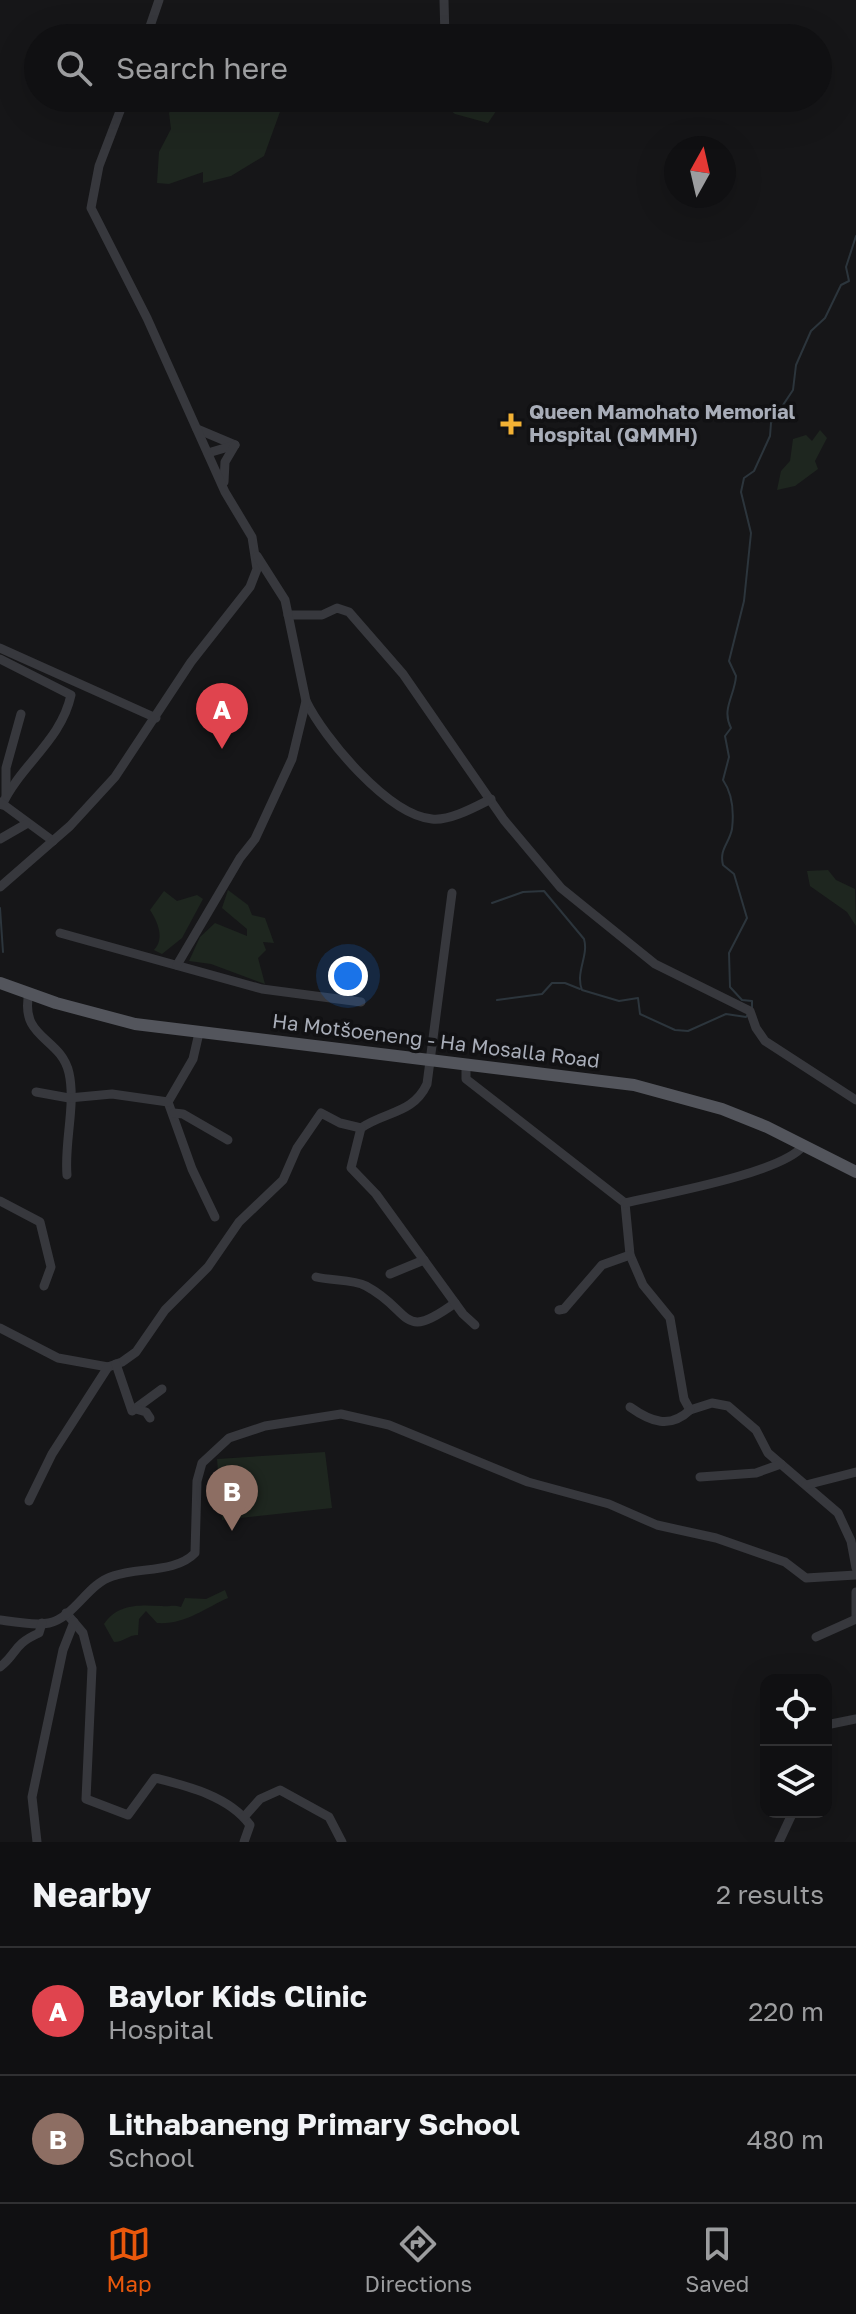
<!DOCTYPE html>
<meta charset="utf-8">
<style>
body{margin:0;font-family:"Golos Text",sans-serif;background:#1e1e20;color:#f1f3f6}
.controls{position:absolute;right:24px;bottom:24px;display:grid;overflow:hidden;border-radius:16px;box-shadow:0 8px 32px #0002}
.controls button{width:72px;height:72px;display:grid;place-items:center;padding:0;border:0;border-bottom:2px solid #303032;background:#101012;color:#f1f3f6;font:40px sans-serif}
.compass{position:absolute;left:664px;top:136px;width:72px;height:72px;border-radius:50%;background:#101012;box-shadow:0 8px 32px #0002;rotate:8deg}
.you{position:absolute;left:348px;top:976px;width:28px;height:28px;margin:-20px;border:6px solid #fff;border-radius:50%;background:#1a73e8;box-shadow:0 0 0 12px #1a73e833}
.badge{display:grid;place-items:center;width:52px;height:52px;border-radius:50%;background:#ea580c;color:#fff;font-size:26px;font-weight:700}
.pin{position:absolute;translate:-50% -66px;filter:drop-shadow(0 2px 4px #0008)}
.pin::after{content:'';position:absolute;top:42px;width:28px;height:24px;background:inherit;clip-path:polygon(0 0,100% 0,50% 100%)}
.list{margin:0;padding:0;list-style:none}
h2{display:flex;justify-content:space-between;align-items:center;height:104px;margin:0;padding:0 32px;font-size:34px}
h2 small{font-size:26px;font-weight:400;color:#9c9d9f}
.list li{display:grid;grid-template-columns:52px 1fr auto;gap:24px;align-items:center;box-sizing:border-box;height:128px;padding:0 32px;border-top:2px solid #303032}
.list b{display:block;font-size:30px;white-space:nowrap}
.list p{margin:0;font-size:26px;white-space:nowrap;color:#9c9d9f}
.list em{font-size:26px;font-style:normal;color:#9c9d9f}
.icon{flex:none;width:44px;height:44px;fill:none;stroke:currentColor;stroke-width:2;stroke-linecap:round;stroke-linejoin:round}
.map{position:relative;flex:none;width:856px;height:1842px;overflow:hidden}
.search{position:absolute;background:#101012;box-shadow:0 8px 32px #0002;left:24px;right:24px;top:24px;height:88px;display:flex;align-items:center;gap:20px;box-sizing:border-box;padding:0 28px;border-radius:44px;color:#9c9d9f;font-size:30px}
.sheet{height:360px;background:#101012}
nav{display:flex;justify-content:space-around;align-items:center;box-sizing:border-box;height:112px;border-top:2px solid #303032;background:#101012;font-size:22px;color:#9c9d9f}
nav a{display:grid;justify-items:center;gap:4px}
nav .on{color:#ea580c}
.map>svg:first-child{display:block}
.green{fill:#1e261f}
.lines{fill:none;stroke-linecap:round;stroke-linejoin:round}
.stream{stroke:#2c353c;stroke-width:2}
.minor{stroke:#37383d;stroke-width:9}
.major{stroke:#53555c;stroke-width:12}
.poi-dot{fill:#f2b134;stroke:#111113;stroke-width:3}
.labels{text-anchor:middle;stroke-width:7;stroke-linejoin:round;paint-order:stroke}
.poi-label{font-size:20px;font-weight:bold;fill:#a8adb8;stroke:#111113;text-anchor:start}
.street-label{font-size:20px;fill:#a8adb8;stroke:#111113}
</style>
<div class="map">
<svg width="856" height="1842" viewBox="0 0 856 1842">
<rect width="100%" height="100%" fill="#161618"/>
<g class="green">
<polygon points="177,98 245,98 247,107 262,103 263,98 285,98 264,156 231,176 203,183 203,172 169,184 157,183 159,152 171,129 169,113"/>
<polygon points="435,98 505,98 488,123 455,114"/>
<polygon points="820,430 827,438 815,461 818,469 795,486 777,490 781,471 790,461 793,439 806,435 812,441"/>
<polygon points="828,870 836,880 855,889 856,926 847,912 810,886 807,871"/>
<polygon points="228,890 248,905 252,915 265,918 274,943 263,942 266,950 258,958 265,984 211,964 189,961 200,937 215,923 247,936 247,929 222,908"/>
<path d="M164,891l13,10 20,-6 6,4 -21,39 -20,16 -8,-4c11,-11 4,-28 -4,-40z"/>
<polygon points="325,1452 332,1508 222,1520 217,1459"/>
<path d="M225,1590l3,8c-23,10 -43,27 -71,25l-11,-12 -7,8 -1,16c-10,0 -14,7 -24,7l-10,-18c14,-21 36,-19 58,-18 8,1 11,-2 19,1l4,-9 21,1z"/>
</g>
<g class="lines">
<g class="stream">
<path d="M492,903l31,-11 21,-1 40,48c5,17 -9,33 -2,51l37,11 19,-3 2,16 35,16 13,1 38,-17 20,3 2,-3"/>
<polyline points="0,908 3,952"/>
<polyline points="497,1000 542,994 552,983 565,983 580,989"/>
<path d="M752,1009v-8l-10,-1 -12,-13 -1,-34 18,-35 -13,-44 -11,-9c-4,-16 6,-21 9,-36 2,-17 0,-36 -9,-49l6,-23 -4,-21 6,-8c-10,-19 4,-33 5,-52l-7,-15 15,-60 7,-68 -10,-41 3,-14 10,-7 16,-35 1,-13 22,-33 3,-25 15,-34 14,-13 16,-33 8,-4 -3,-14 10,-31"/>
</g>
<g class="minor">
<polyline points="444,0 445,38"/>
<polyline points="146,38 159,0"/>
<polyline points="197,429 235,445"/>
<polyline points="208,453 235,445"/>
<polyline points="224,482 225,462 235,445"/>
<polyline points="288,615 322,615 337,608 349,612 403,674 504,820 561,888 655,964 750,1011 756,1028 765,1041 856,1100"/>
<polyline points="0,648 156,718"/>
<path d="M0,659l71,36c-10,46 -50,69 -69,110"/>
<path d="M306,701c18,37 82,114 126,118 18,2 43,-12 59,-20"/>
<polyline points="6,796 6,768 21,714"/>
<polyline points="0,802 53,841"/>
<polyline points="0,839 26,824"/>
<polyline points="0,887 70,826 115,777 191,662 250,587 257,569 252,537 225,492 147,318 91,208 99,166 125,98"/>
<polyline points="60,933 262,989 361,1002"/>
<polyline points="177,965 240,858 255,839 292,759 306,701 285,600 257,556"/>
<path d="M29,993c-10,46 32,44 40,80 7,32 -5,70 -2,102"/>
<polyline points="199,1033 193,1059 168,1102 192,1169 215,1217"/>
<polyline points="466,1065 466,1079 625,1203 630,1255 643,1285 670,1318 684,1399 690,1410 712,1403 728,1406 756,1430 768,1453 838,1513 851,1541 856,1568"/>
<polyline points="36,1092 69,1098 112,1094 168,1102"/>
<polyline points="174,1113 183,1114 228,1140"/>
<path d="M361,1128c25,-17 52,-14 66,-44l25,-191"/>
<polyline points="0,1201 40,1222 51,1267 44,1286"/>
<path d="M625,1203c38,-9 157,-30 178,-57"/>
<polyline points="390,1274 424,1260"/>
<path d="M316,1277c16,4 37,2 50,9 47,25 34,57 89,17"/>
<polyline points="559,1310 564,1309 602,1265 630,1255"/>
<polyline points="0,1328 58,1358 108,1367 122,1362 136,1352 165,1310 208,1267 239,1222 283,1180 297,1148 321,1113 340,1123 361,1128 351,1168 376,1194 463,1314 475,1325"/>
<polyline points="116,1364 132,1411 162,1389"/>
<path d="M630,1407c21,15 40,22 60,3"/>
<polyline points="136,1409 146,1412 150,1418"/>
<polyline points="700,1477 756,1473 781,1464"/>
<polyline points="806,1485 856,1472"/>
<polyline points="29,1501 52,1454 108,1367"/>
<polyline points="856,1592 856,1619"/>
<path d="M66,1613l17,20 9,35 -6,131 42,16 27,-37c32,8 74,18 95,47l-6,17"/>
<path d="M0,1620c14,2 36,6 49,3 26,-6 38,-39 64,-47 26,-9 63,-3 82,-23l2,-72 5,-18 27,-25 36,-12 76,-12 48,11 139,57 81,22 48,21 59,13 69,24 21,16 50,-3"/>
<polyline points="816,1637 856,1619"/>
<path d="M0,1667c18,-14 12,-22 39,-34l3,-10"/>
<polyline points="826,1725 856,1719"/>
<polyline points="244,1817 260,1799 280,1790 329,1817 342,1842"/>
<polyline points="37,1842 32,1797 63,1650 74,1622"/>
<polyline points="779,1842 793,1812"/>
</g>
<polyline class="major" points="0,983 56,1003 135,1024 634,1085 722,1109 767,1127 856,1172"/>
</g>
<path class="poi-dot" d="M507 412h8v8h8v8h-8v8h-8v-8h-8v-8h8z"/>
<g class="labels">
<g class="poi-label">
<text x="529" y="419">Queen Mamohato Memorial<tspan x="529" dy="23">Hospital (QMMH)</tspan></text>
</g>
<g class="street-label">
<text transform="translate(436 1041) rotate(7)" y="7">Ha Motšoeneng - Ha Mosalla Road</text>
</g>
</g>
</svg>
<div class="controls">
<button><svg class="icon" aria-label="locate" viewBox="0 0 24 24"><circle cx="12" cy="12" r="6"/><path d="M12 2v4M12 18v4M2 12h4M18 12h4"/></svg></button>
<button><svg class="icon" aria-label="layers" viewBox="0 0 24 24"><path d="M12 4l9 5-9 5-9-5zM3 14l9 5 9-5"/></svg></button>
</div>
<svg class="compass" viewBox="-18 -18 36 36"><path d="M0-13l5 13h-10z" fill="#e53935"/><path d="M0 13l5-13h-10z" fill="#9c9d9f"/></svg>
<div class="you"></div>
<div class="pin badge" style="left:222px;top:749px;background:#e0444e">A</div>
<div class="pin badge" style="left:232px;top:1531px;background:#8d6e63">B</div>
<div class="search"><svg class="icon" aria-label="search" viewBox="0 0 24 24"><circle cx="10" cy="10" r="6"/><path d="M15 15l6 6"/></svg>Search here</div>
</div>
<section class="sheet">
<h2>Nearby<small>2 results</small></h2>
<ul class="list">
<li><span class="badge" style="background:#e0444e">A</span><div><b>Baylor Kids Clinic</b><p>Hospital</p></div><em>220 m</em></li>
<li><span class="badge" style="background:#8d6e63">B</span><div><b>Lithabaneng Primary School</b><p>School</p></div><em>480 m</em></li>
</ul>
</section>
<nav>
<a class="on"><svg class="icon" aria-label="map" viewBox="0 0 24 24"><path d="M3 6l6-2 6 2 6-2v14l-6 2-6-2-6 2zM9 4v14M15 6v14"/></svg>Map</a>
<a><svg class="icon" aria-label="directions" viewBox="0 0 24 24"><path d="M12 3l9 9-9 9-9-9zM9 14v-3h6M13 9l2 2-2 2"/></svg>Directions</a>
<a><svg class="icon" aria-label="saved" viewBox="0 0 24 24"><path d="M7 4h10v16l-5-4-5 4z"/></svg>Saved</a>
</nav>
